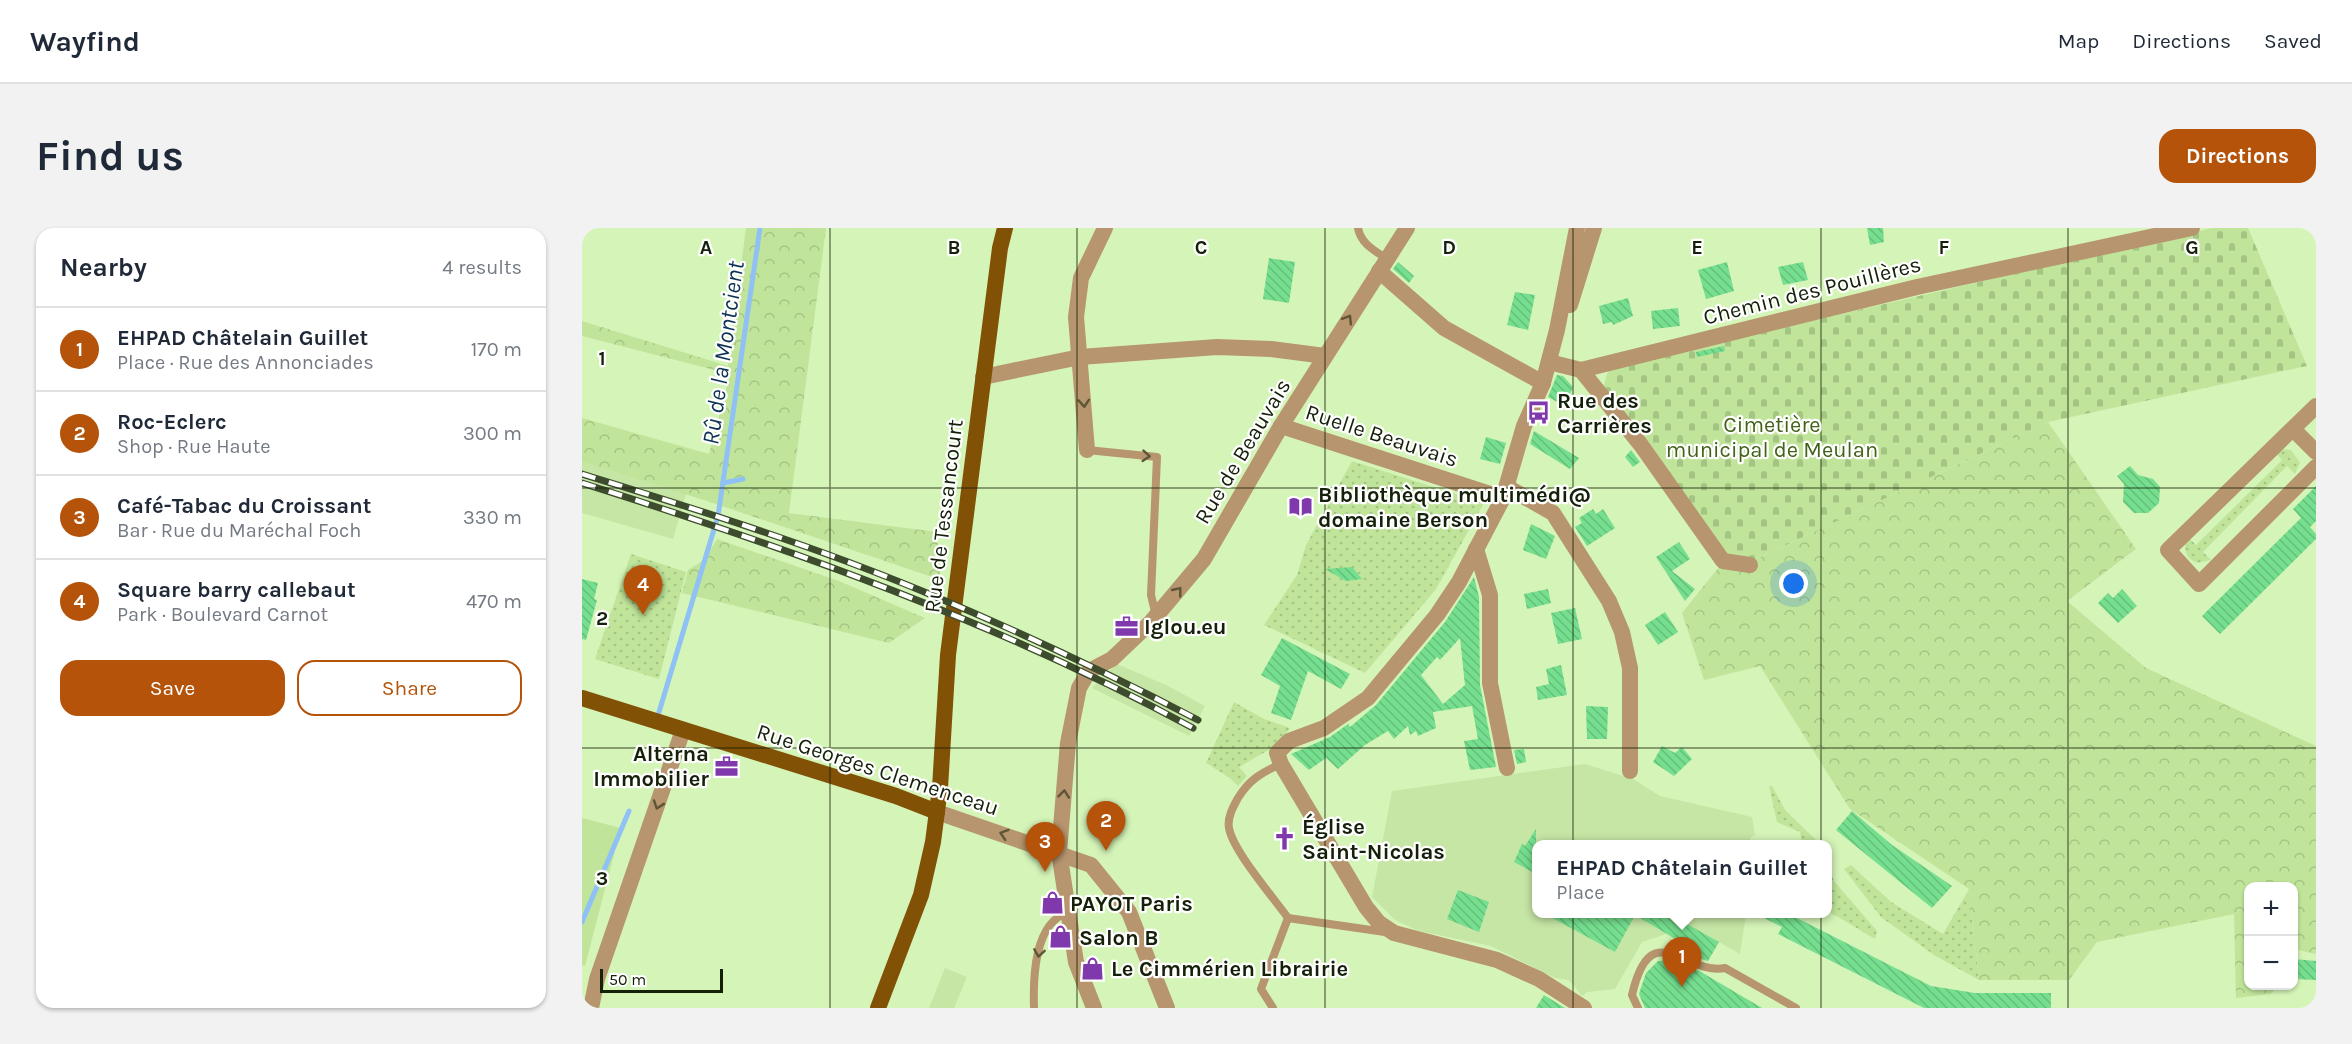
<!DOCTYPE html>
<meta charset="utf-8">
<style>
body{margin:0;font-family:Karla,sans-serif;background:#f2f2f3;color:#1f2937}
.controls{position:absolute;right:18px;bottom:18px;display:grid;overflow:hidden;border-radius:12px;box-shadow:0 2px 4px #0004}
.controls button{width:54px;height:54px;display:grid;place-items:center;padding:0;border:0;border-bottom:2px solid #e0e1e3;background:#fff;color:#1f2937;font:30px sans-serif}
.scale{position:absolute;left:18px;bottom:15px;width:123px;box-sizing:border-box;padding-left:6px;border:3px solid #152009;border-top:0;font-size:16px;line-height:21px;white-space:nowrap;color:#152009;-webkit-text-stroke:4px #fff;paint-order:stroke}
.you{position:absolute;left:1212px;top:356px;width:21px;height:21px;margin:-15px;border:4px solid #fff;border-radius:50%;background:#1a73e8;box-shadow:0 0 0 9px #1a73e833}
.badge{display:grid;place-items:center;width:39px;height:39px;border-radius:50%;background:#b45309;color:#fff;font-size:20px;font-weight:700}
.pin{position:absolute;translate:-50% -50px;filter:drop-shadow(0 2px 3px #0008)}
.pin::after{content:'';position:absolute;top:32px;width:21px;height:18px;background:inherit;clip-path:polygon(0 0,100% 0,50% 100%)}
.popup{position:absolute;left:950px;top:612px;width:300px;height:78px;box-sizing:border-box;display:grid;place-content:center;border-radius:12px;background:#fff;filter:drop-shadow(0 2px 4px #0005);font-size:20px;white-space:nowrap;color:#747a83}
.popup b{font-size:22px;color:#1f2937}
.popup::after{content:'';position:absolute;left:50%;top:100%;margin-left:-12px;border:12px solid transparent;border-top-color:#fff}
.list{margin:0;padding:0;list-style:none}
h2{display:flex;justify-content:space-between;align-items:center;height:78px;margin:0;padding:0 24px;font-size:26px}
h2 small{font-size:20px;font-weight:400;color:#747a83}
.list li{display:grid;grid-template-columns:39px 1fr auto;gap:18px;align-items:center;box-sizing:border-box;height:84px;padding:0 24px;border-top:2px solid #e0e1e3}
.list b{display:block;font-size:22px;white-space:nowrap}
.list p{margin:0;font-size:20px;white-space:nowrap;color:#747a83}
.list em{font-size:20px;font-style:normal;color:#747a83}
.actions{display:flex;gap:12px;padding:18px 24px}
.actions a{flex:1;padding:14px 0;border:2px solid #b45309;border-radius:18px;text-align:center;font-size:21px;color:#b45309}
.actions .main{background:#b45309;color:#fff}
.map{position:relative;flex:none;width:1734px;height:780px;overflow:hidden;border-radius:18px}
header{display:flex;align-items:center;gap:36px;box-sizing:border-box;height:84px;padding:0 30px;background:#fff;border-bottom:2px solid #e0e1e3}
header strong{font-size:28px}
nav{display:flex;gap:33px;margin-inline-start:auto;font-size:21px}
.intro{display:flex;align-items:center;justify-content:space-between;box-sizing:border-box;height:144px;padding:0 36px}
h1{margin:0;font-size:42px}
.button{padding:15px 27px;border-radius:18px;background:#b45309;color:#fff;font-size:21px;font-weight:700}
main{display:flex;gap:36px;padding:0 36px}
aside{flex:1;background:#fff;border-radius:18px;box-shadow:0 2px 4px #0004}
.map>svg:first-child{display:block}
.built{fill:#c6e6a5}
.green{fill:url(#green-dots)}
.forest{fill:url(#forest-crowns)}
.cemetery{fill:url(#cemetery-stones)}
.pitch{fill:#c0e59a}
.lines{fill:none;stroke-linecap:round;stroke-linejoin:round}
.stream{stroke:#90c1f5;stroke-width:5}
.building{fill:url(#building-back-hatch);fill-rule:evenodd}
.service{stroke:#b7956e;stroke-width:8}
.minor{stroke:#b7956e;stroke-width:16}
.primary{stroke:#815106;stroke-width:16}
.rail-casing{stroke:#3d4c2d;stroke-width:7}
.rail{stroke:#fff;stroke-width:4.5;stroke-dasharray:14;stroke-linecap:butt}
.oneway{stroke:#5e5536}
.grid{fill:none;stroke:#152009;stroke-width:1.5;stroke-opacity:0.55}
.labels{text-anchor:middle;stroke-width:4.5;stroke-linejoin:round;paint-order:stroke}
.street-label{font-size:22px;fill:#152009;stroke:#fff}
.poi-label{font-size:22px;font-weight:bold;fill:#152009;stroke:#fff;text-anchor:start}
.park-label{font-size:22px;fill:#426217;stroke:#fff}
.water-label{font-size:24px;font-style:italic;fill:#0e3253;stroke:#fff}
.grid-label{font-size:20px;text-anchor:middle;font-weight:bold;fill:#152009;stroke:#fff;stroke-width:4.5;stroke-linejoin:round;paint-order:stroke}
</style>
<header>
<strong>Wayfind</strong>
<nav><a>Map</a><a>Directions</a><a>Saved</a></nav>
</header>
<div class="intro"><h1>Find us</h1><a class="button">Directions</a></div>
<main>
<aside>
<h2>Nearby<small>4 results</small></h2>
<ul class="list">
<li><span class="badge">1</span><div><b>EHPAD Châtelain Guillet</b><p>Place · Rue des Annonciades</p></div><em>170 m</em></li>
<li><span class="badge">2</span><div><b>Roc-Eclerc</b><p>Shop · Rue Haute</p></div><em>300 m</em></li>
<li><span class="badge">3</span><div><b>Café-Tabac du Croissant</b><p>Bar · Rue du Maréchal Foch</p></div><em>330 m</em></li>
<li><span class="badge">4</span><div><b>Square barry callebaut</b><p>Park · Boulevard Carnot</p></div><em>470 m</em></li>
</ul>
<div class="actions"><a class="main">Save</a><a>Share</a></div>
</aside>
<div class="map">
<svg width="1734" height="780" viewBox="0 0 1734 780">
<defs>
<pattern id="green-dots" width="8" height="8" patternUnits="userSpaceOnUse" patternTransform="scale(1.5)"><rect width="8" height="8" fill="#c0e59a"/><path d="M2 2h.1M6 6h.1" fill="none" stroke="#a4c483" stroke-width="1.8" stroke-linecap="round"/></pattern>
<pattern id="forest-crowns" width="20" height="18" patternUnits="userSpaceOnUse" patternTransform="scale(1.5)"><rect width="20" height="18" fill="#c0e59a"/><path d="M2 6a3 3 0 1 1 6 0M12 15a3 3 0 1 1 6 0" fill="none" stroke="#a4c483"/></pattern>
<pattern id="cemetery-stones" width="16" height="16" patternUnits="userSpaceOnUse" patternTransform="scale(1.5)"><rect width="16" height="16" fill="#c0e59a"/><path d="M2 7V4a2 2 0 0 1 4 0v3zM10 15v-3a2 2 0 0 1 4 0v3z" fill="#a4c483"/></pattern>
<pattern id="building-back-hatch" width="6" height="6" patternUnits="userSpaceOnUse" patternTransform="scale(1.5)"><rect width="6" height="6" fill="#75df8f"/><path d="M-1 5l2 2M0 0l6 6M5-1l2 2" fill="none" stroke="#64bf7a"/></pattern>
</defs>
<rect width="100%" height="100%" fill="#d5f4b8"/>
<g class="built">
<polygon points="0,234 104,266 91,311 0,285"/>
<polygon points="535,436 584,457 623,478 607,508 510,460"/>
<polygon points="1003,536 1051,551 1078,568 1170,589 1173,607 1168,610 1168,616 954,616 954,686 1164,686 1158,726 1137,714 1127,731 1084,706 1060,714 1033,761 1005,764 1000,768 987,752 973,750 909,718 837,703 813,692 790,669 810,563"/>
<polygon points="363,740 385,749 372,780 347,780"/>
</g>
<g class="green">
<path d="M1697,221l12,1 9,13 -5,11 -8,-8 -84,86 8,8 -14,3c-10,-5 -12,-9 -12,-20l4,-5 7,7 86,-85 -6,-7z"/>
<polygon points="770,233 902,275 854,361 783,445 682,397 715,347 724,317"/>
<polygon points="49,326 104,344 77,451 13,431"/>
<polygon points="652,474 682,491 708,500 697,516 657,539 665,548 656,558 648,550 624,535"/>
<polygon points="1187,558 1190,558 1203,582 1238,616 1220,616 1218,604 1195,594"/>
<polygon points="1246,636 1252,653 1295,703 1293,711 1246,683"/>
<polygon points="1269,637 1309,674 1361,706 1387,661 1397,752 1352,727 1299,689 1262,641"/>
</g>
<g class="forest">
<polygon points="164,0 244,0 207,285 355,304 359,352 128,274 0,234 0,190 127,226 148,146 0,108 0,93 146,138"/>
<polygon points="1466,194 1554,321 1485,373 1564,440 1734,518 1734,726 1716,722 1712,729 1712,658 1666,658 1666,758 1694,758 1689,766 1654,770 1652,686 1515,714 1487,752 1397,752 1387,661 1268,581 1178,438 1122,452 1100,385 1145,329 1172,332"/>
<polygon points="135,311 257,353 343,390 307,415 100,365 106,342 122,332"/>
</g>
<polygon class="cemetery" points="1630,0 1666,0 1725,138 1466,194 1172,332 1145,329 1021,160 1027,140"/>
<polygon class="pitch" points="0,590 39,600 3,738 0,737"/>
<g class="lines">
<g class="stream">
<polyline points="141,255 161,251"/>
<polyline points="77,484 136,288 178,0"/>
<polyline points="0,694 47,583"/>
</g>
</g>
<g class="building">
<polygon points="1285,0 1301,0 1302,14 1288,17"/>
<polygon points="687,30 713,34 707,75 681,71"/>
<polygon points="816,34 832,48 827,55 811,41"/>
<polygon points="1145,34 1152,63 1124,71 1116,42"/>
<polygon points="1221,34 1226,52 1201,57 1196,39"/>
<polygon points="933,64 953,67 946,102 925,97"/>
<polygon points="1046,70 1051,88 1031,97 1030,94 1021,96 1017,78"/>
<polygon points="1096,80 1098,98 1071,101 1069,83"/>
<polygon points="1142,118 1143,123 1115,129 1114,124"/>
<polygon points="975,147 981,148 991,159 983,178 966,169"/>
<polygon points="952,203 997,230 988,241 948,216"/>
<polygon points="904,209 924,215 918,236 898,231"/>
<polygon points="1049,222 1058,234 1051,239 1043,229"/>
<polygon points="1548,238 1556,247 1571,251 1578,259 1577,275 1566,285 1552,285 1541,274 1542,256 1535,248"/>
<polygon points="1734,258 1734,293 1728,299 1734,306 1734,311 1638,406 1620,388 1719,290 1711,281"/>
<polygon points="1011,281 1014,286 1021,281 1033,300 1005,318 993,299 1000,295 997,290"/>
<polygon points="949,296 973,308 964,331 941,322"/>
<polygon points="1097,314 1108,331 1090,343 1113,361 1103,373 1074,329"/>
<polygon points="770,339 780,351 764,353 743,341"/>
<path d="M892,349l5,20 1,88 16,82 -26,3 -6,-29 14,-2 -6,-33 -39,6 3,16 -18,8 -2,-5 -6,4 -2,-9 -14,13 -6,-8 -23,14 -27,24 -12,-11 -17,12 -18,-16 39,-17 18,-13 2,3 26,-22 69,-83zM878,410l5,47 -22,19 -22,-29 16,-18 3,3z"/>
<polygon points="0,351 16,355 12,371 15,372 4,412 0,411"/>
<polygon points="966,361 969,375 945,381 942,366"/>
<polygon points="1540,361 1555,378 1536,395 1516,375 1526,365 1531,370"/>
<polygon points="993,380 1000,411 976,416 969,385"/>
<polygon points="1083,384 1096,404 1076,417 1063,397"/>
<polygon points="700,410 768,446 759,461 726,443 709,492 689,485 698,458 679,447"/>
<polygon points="979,437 985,467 956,472 954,459 967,456 964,441"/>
<polygon points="1004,478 1026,479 1025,511 1005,511"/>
<polygon points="1080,518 1093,525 1100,519 1110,531 1092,548 1071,534"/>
<polygon points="942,521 944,534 935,536 932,522"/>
<polygon points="1270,583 1310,617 1370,658 1350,680 1254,602"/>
<polygon points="954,601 954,646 932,634 940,616 943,618"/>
<polygon points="876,662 907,674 897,704 865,691"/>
<polygon points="963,686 1087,686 1137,714 1126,733 1116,730 1110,727 1119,726 1053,687 1033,724"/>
<polygon points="1174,686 1207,686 1349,758 1393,765 1469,765 1469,780 1342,780 1196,706 1200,699"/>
<polygon points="1712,731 1734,733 1734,752 1712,751"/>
<polygon points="1087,732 1119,744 1180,780 1063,780 1057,766 1064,745 1076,733"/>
<polygon points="962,767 983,780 954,780"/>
</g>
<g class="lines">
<g class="service">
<path d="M776,0c3,16 16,22 29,31"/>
<polyline points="505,222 575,229 569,367 574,388"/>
<path d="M699,536c-19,8 -32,16 -43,34 -5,9 -11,20 -9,30 4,23 44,69 59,90"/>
<polyline points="706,690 803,704"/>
<path d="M452,780c-1,-31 0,-86 35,-96"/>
<polyline points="691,780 679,761 706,690"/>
<path d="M1056,780l-6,-13c19,-82 53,-19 93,-27l71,40"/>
</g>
<g class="minor">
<polyline points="995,0 975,102 961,155 942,198 921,270 877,354 855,387 786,470 742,500 707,513 695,525 699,536 784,679 797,695 812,705 915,732 957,751 1002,780"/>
<polyline points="797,43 862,100 961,155"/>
<polyline points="988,77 1012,0"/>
<polyline points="967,134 999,142 1335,59 1610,0"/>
<polyline points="999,142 1059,217 1141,333 1168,337"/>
<polyline points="401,149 498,129 635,119 689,121 743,128"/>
<polyline points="1734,178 1586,322 1617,356 1734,239"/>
<polyline points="699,198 921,270"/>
<polyline points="1711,201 1734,224"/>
<polyline points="505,222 494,89 499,50 523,0"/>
<polyline points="925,259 971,285 1027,373 1040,404 1048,440 1048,543"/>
<polyline points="894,321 908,367 908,455 925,540"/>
<polyline points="355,584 509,637 547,684 585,780"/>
<polyline points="9,780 15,751 101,502"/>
<polyline points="512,780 494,734 477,624 486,515 497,460 507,443 530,431 569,394 622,331 699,198 825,0"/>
</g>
<g class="primary">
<polyline points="0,470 314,568 355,584"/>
<polyline points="296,780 339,667 351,614 358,560 366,427 418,20 423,0"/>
</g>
<defs>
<g id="rail">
<path d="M0,246c114,35 229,71 340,117 94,39 186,82 276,129"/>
<path d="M0,255c210,66 417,140 611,245"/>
</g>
</defs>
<use href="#rail" class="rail-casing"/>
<use href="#rail" class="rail"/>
</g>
<defs><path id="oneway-chevron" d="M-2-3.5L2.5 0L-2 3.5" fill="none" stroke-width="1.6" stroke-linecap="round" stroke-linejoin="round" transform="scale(1.5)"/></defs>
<g class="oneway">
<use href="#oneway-chevron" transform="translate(766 91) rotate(-58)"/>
<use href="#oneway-chevron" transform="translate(502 175) rotate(86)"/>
<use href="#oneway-chevron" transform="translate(564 228) rotate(5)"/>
<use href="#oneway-chevron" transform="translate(596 363) rotate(-51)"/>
<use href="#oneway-chevron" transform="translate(482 566) rotate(-84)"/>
<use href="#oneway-chevron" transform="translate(76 577) rotate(109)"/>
<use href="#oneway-chevron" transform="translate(422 606) rotate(-162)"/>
<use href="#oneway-chevron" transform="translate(457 725) rotate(99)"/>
</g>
<path class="grid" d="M248,0v780M495,0v780M743,0v780M991,0v780M1239,0v780M1486,0v780M0,260h1734M0,520h1734"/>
<defs>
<symbol id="bus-bare" viewBox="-9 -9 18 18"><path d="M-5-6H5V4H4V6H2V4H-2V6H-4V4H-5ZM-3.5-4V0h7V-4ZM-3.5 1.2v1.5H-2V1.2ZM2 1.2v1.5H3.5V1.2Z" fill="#8039ac" stroke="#fff" stroke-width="2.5" paint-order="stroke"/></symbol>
<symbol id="library-bare" viewBox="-9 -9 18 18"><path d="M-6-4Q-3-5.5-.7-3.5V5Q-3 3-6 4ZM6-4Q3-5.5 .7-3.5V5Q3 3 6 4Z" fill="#8039ac" stroke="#fff" stroke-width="2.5" paint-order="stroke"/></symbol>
<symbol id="office-bare" viewBox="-9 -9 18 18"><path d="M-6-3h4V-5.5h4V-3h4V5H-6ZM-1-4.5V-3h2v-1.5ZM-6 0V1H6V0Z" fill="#8039ac" stroke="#fff" stroke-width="2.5" paint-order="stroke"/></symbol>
<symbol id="church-bare" viewBox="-9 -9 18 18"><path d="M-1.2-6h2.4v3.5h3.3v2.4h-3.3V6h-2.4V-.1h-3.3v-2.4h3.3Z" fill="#8039ac" stroke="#fff" stroke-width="2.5" paint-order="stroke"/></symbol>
<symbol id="shop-bare" viewBox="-9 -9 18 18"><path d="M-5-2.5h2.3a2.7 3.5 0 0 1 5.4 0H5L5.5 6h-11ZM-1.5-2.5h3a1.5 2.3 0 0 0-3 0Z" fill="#8039ac" stroke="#fff" stroke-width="2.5" paint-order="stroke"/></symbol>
</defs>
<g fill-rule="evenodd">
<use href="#bus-bare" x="940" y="168" width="33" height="33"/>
<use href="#library-bare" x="702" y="262" width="33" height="33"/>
<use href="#office-bare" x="528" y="382" width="33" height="33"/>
<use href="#office-bare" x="128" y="522" width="33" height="33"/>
<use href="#church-bare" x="686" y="594" width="33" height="33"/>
<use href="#shop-bare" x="454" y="658" width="33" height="33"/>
<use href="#shop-bare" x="462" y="692" width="33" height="33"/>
<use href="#shop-bare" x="494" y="724" width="33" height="33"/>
</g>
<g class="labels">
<g class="street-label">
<text transform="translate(1230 62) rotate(-14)" y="8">Chemin des Pouillères</text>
<text transform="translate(800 207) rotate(18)" y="8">Ruelle Beauvais</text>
<text transform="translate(660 223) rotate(-59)" y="8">Rue de Beauvais</text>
<text transform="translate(361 288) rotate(-83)" y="8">Rue de Tessancourt</text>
<text transform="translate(296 541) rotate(18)" y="8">Rue Georges Clemenceau</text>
</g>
<g class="poi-label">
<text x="975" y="180">Rue des<tspan x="975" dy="25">Carrières</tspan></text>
<text x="736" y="274">Bibliothèque multimédi@<tspan x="736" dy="25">domaine Berson</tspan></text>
<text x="562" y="406">Iglou.eu</text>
<text x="127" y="533" text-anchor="end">Alterna<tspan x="127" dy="25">Immobilier</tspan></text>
<text x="720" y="606">Église<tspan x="720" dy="25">Saint-Nicolas</tspan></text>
<text x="488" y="683">PAYOT Paris</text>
<text x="497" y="717">Salon B</text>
<text x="529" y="748">Le Cimmérien Librairie</text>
</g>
<g class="park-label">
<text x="1190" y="204">Cimetière<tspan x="1190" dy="25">municipal de Meulan</tspan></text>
</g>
<g class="water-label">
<text transform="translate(141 125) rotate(-82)" y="8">Rû de la Montcient</text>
</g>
</g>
<g class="grid-label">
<text x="124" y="26">A</text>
<text x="372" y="26">B</text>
<text x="619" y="26">C</text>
<text x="867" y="26">D</text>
<text x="1115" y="26">E</text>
<text x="1362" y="26">F</text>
<text x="1610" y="26">G</text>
<text x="20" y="137">1</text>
<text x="20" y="397">2</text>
<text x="20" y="657">3</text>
</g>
</svg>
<div class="controls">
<button>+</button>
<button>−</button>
</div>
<div class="scale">50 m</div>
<div class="you"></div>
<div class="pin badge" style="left:1100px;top:759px">1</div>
<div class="popup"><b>EHPAD Châtelain Guillet</b>Place</div>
<div class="pin badge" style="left:524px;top:623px">2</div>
<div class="pin badge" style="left:463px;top:644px">3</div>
<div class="pin badge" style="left:61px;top:387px">4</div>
</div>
</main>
